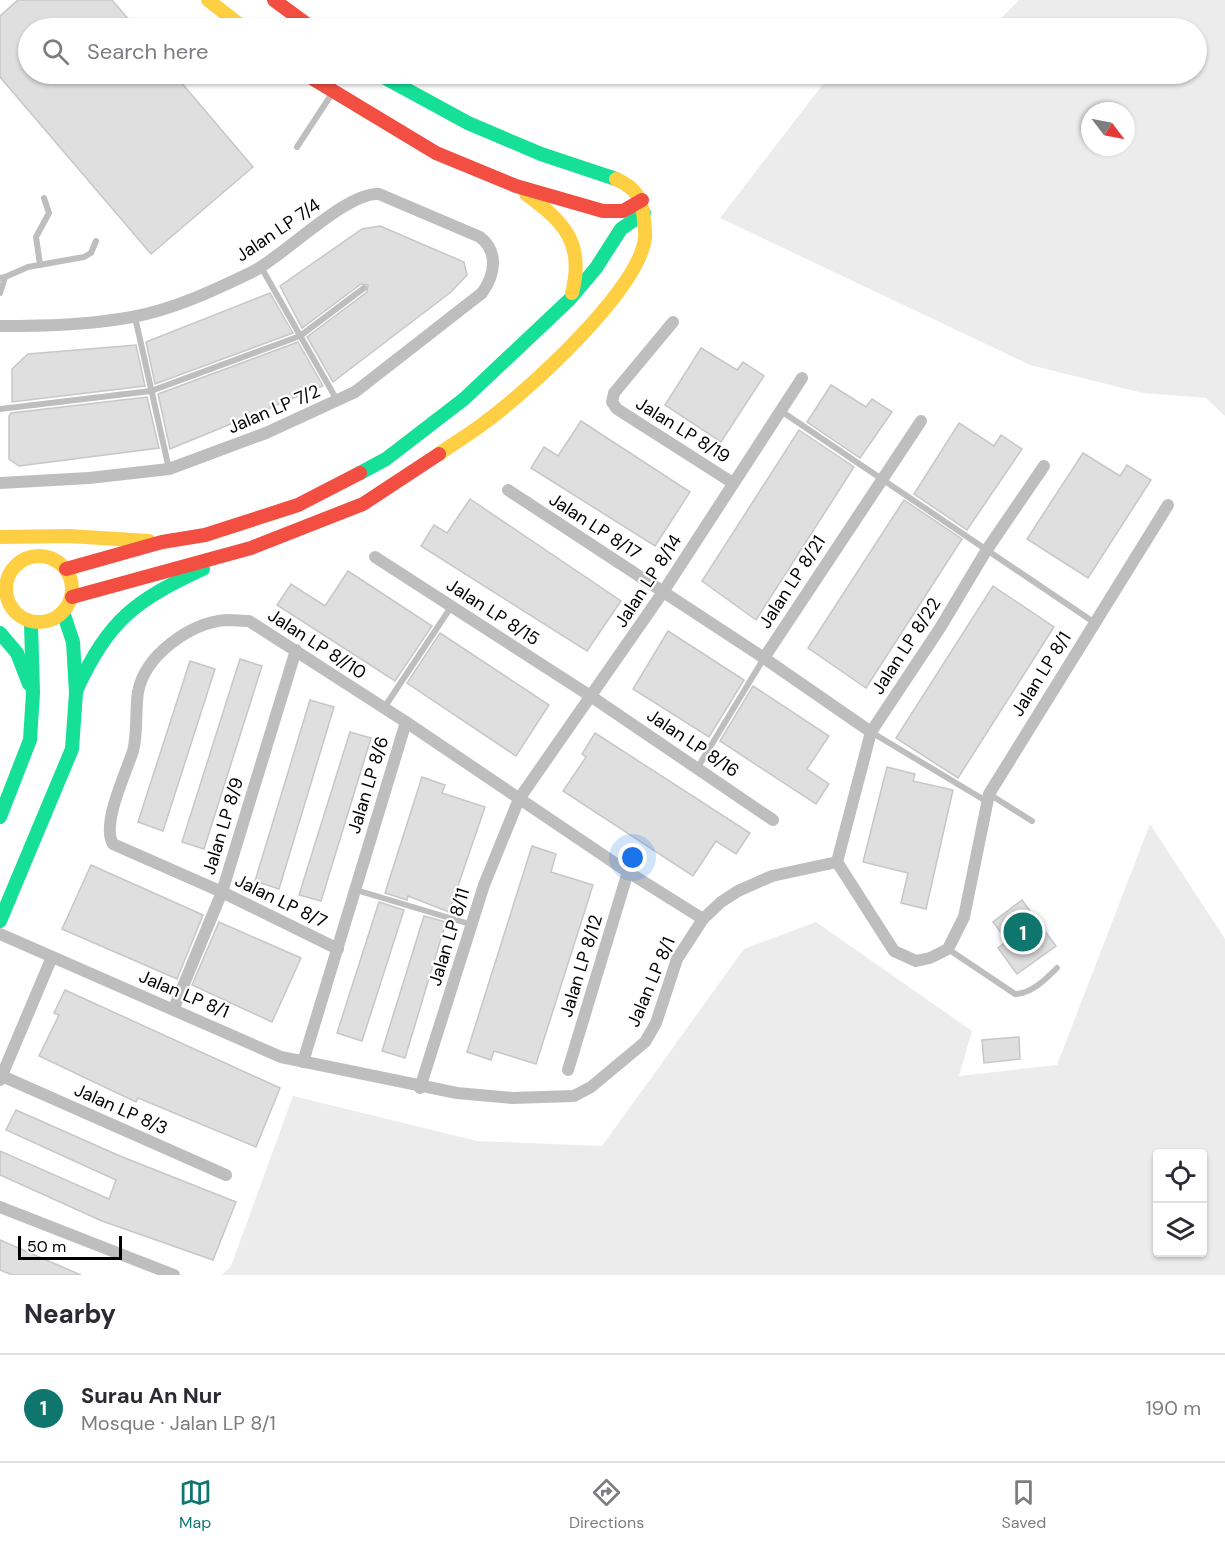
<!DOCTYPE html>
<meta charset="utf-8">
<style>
body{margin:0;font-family:"DM Sans",sans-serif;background:#f2f2f3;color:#2b2b33}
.controls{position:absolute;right:18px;bottom:18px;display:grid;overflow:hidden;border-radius:6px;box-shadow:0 2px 4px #0004}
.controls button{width:54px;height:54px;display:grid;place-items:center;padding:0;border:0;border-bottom:2px solid #e1e1e2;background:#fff;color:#2b2b33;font:30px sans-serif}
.compass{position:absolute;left:1081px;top:102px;width:54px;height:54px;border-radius:50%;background:#fff;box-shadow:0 2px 4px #0004;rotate:122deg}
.scale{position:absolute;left:18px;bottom:15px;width:104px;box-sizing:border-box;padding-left:6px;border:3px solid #000;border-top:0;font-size:16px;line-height:21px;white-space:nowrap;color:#000;-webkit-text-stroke:4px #fff;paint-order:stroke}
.you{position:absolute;left:633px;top:858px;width:21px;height:21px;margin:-15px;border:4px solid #fff;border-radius:50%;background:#1a73e8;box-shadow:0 0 0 9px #1a73e833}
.badge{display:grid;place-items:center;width:39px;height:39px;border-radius:50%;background:#0f766e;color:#fff;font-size:20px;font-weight:700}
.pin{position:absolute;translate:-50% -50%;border:3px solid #fff;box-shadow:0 2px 6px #0006}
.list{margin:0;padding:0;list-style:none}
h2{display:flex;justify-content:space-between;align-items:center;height:78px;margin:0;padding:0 24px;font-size:26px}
h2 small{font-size:20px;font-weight:400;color:#7c7c81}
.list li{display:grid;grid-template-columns:39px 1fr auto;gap:18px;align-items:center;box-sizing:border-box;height:108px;padding:0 24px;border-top:2px solid #e1e1e2}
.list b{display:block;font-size:22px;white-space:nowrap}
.list p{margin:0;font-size:20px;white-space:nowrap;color:#7c7c81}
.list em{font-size:20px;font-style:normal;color:#7c7c81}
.icon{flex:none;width:33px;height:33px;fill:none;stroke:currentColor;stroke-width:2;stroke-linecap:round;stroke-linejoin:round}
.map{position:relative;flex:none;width:1225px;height:1275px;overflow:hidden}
.search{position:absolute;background:#fff;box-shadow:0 2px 4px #0004;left:18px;right:18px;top:18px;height:66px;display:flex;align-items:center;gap:15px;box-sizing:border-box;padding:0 21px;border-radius:33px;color:#7c7c81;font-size:22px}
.sheet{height:186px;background:#fff}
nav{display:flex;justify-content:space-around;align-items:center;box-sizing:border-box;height:84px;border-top:2px solid #e1e1e2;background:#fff;font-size:16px;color:#7c7c81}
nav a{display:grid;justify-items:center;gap:3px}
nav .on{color:#0f766e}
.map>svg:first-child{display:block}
.green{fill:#ececec;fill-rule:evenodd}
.building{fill:#dfdfdf;stroke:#c7c7c7;stroke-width:1.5}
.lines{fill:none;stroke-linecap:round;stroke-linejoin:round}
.lane{stroke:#bebebe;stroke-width:6}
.street{stroke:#bebebe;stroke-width:12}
.fast{stroke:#16e098;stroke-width:14}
.slow{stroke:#ffcf43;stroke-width:14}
.jam{stroke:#f24e42;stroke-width:14}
.labels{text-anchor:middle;stroke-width:4.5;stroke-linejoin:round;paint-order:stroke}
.street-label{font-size:18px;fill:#000;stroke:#fff}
</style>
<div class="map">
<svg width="1225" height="1275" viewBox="0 0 1225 1275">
<rect width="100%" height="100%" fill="#fff"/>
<g class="green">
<path d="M1019,0h206v416l-19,-18 -63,-5 -113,-28 -310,-147 110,-143 366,-1v-46h-205zM1090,111h36v36h-36z"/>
<path d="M1150,824l75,115v336h-1003l9,-9 62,-170 184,45 125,5 142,-197 72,-27 156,109 -13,45 98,-11zM1158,1154h44v98h-44z"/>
</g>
<g class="building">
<polygon points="18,0 112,0 136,28 28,28 28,74 174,74 253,167 151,254 0,77 0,16"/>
<polygon points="380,226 464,262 467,275 451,292 333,382 307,337 367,292 368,285 361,284 302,328 280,286 362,229"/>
<polygon points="270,293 293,333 155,384 146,342"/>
<polygon points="298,342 323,386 170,449 158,394"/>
<polygon points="136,345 145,386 12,402 12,369 28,354"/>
<polygon points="701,348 737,370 743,362 764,376 721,442 665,405"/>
<polygon points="831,385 866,407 872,399 892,412 860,458 807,422"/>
<polygon points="147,397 159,448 19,466 9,459 9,416 11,413"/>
<polygon points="581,421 690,492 655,546 531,468 544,447 558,456"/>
<polygon points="959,423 994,446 1001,435 1022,449 967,530 914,494"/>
<polygon points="799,430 854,467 756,620 702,581"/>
<polygon points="1083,453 1120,476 1127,465 1151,480 1088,578 1027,539"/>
<polygon points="470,499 621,601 587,651 421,546 434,525 447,533"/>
<polygon points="904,500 962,539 866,688 808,648"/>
<polygon points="348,571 432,626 395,681 277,605 291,584 325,606"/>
<polygon points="993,586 1054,627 958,778 896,738"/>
<polygon points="668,631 744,680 709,737 633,689"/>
<polygon points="440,633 549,705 516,756 407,683"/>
<polygon points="240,659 262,666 204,849 182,842"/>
<polygon points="190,661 215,669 163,831 138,822"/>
<polygon points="753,686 829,736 807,769 829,784 816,804 720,741"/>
<polygon points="310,700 334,707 279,889 255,881"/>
<polygon points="350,732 371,738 321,901 299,895"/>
<polygon points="595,733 750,833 736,854 716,841 693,876 563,791 586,757 582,754"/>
<polygon points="887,767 915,774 913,781 953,790 926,909 901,903 908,873 863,862"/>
<polygon points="422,777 445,785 442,793 485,807 449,912 408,896 407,900 385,893"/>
<polygon points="532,846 556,854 551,872 593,885 536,1064 494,1051 491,1060 467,1052"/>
<polygon points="91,865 203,915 177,979 62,929"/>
<polygon points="1022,900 1056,946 1017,974 998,948 1007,941 993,922"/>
<polygon points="379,902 404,910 362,1041 337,1033"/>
<polygon points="424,916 446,922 405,1058 382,1051"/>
<polygon points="219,922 301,958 272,1022 192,985"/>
<polygon points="65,990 280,1088 256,1147 138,1098 136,1102 39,1056 59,1015 54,1013"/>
<polygon points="1019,1037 1020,1059 984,1063 982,1040"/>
<polygon points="16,1110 120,1156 236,1202 213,1260 102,1221 0,1175 0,1151 109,1199 116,1180 6,1130"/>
<polygon points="0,1240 81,1275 12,1275 0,1270"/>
</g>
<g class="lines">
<g class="lane">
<polyline points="297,147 333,92"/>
<polyline points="40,265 36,237 49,213 44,198"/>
<polyline points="261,267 338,402"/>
<polyline points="5,277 28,267 84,257 91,253 96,241"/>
<polyline points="0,278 5,277 0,293"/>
<polyline points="135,317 169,469"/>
<polyline points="0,409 151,391 300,336 364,288"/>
<polyline points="781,411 1095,623"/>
<polyline points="384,708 451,607"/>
<polyline points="871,732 986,801"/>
<polyline points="698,767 764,658"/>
<polyline points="989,794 1032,821"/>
<polyline points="356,890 473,925"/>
<path d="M948,949l67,45c16,0 31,-15 42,-26"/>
</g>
<g class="street">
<polyline points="673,322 614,393 612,402 617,409 733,483"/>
<path d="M0,326c45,0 88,-1 132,-9 40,-7 83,-27 120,-45 31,-15 95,-81 127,-78l101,43c19,15 15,38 2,56l-127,99 -89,41 -97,36 -80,9 -89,5"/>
<polyline points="508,490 764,658 871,732"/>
<polyline points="375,557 592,697 773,820"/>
<polyline points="764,658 921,421"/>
<polyline points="837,862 871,732 940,628 986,551 1044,466"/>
<polyline points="0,934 281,1057 457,1093 512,1098 574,1096 591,1087 645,1042 656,1023 677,959 703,919 721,902 738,891 772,876 837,862 894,951 916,961 930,958 948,949 964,917 989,794 1168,505"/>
<path d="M338,949l-116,-57 -109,-48c-12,-20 13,-71 20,-93 5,-19 2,-40 5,-59 7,-37 52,-69 88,-72 8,0 16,1 23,1l157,101"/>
<polyline points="174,1008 222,892 296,650"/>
<polyline points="303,1062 406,722 628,872 703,919"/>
<polyline points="568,1070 628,872"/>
<polyline points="2,1076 226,1175"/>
<polyline points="0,1080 52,957"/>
<polyline points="420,1088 484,885 519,799 663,592 802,378"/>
<polyline points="0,1207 174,1275"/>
</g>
<g class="fast">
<polyline points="378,74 468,123 541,154 616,179"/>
<polyline points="360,473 386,459 464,399 569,300 596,268 621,229 644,213"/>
<polyline points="0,633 17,653 29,684"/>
<path d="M77,689c31,-69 59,-89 126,-120"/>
<polyline points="0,817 30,740 33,693 31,623"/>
<polyline points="0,921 72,749 76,693 73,642 63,612"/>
</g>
<g class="slow">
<polyline points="208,0 244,28"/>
<path d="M526,194c38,28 59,49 46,99"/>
<path d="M439,454c15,-11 31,-20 45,-31 43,-31 155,-133 161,-185 1,-5 -1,-12 -1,-18 -2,-22 -8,-32 -28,-41"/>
<polyline points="0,537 69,536 149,541"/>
<circle cx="39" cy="589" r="33"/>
</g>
<g class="jam">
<polyline points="274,0 312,28"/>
<polyline points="305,74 436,153 516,186 603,211 623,211 642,200"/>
<polyline points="66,569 162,542 205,535 298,505 360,473"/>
<polyline points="72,597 251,548 363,504 439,454"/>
</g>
</g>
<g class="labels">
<g class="street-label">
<text transform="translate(278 230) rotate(-34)" y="6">Jalan LP 7/4</text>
<text transform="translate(274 409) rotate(-23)" y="6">Jalan LP 7/2</text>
<text transform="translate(683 430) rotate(32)" y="6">Jalan LP 8/19</text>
<text transform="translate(595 526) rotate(33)" y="6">Jalan LP 8/17</text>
<text transform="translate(648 581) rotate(-57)" y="6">Jalan LP 8/14</text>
<text transform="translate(792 582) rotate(-57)" y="6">Jalan LP 8/21</text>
<text transform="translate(493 612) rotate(33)" y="6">Jalan LP 8/15</text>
<text transform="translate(317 644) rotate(33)" y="6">Jalan LP 8//10</text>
<text transform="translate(906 646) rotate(-57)" y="6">Jalan LP 8/22</text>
<text transform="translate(1041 674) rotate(-58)" y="6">Jalan LP 8/1</text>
<text transform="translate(693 743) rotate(34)" y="6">Jalan LP 8/16</text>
<text transform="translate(368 785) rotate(-73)" y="6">Jalan LP 8/6</text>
<text transform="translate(223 826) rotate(-73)" y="6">Jalan LP 8/9</text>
<text transform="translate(281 901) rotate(26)" y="6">Jalan LP 8/7</text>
<text transform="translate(449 937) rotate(-73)" y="6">Jalan LP 8/11</text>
<text transform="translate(581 966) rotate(-73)" y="6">Jalan LP 8/12</text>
<text transform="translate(651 982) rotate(-67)" y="6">Jalan LP 8/1</text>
<text transform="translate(184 994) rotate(23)" y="6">Jalan LP 8/1</text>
<text transform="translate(121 1109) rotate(24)" y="6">Jalan LP 8/3</text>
</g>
</g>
</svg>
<div class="controls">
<button><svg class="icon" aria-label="locate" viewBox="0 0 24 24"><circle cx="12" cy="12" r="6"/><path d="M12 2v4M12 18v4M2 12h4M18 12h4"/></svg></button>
<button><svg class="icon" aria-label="layers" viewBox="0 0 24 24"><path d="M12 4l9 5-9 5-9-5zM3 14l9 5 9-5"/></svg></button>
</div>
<svg class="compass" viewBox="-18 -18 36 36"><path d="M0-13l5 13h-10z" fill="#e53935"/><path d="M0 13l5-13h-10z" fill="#7c7c81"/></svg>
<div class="scale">50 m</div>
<div class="you"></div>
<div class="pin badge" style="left:1023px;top:932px">1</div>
<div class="search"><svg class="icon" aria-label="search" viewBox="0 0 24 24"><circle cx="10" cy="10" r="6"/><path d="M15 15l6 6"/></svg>Search here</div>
</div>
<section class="sheet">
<h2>Nearby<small></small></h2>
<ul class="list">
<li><span class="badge">1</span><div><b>Surau An Nur</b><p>Mosque · Jalan LP 8/1</p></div><em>190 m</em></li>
</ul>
</section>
<nav>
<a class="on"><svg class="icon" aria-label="map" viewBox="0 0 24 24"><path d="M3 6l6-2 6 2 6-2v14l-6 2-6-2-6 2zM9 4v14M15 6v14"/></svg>Map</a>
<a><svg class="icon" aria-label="directions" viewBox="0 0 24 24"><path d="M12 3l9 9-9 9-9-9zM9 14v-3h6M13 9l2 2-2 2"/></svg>Directions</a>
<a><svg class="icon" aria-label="saved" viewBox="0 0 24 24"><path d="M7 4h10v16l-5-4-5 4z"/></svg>Saved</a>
</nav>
